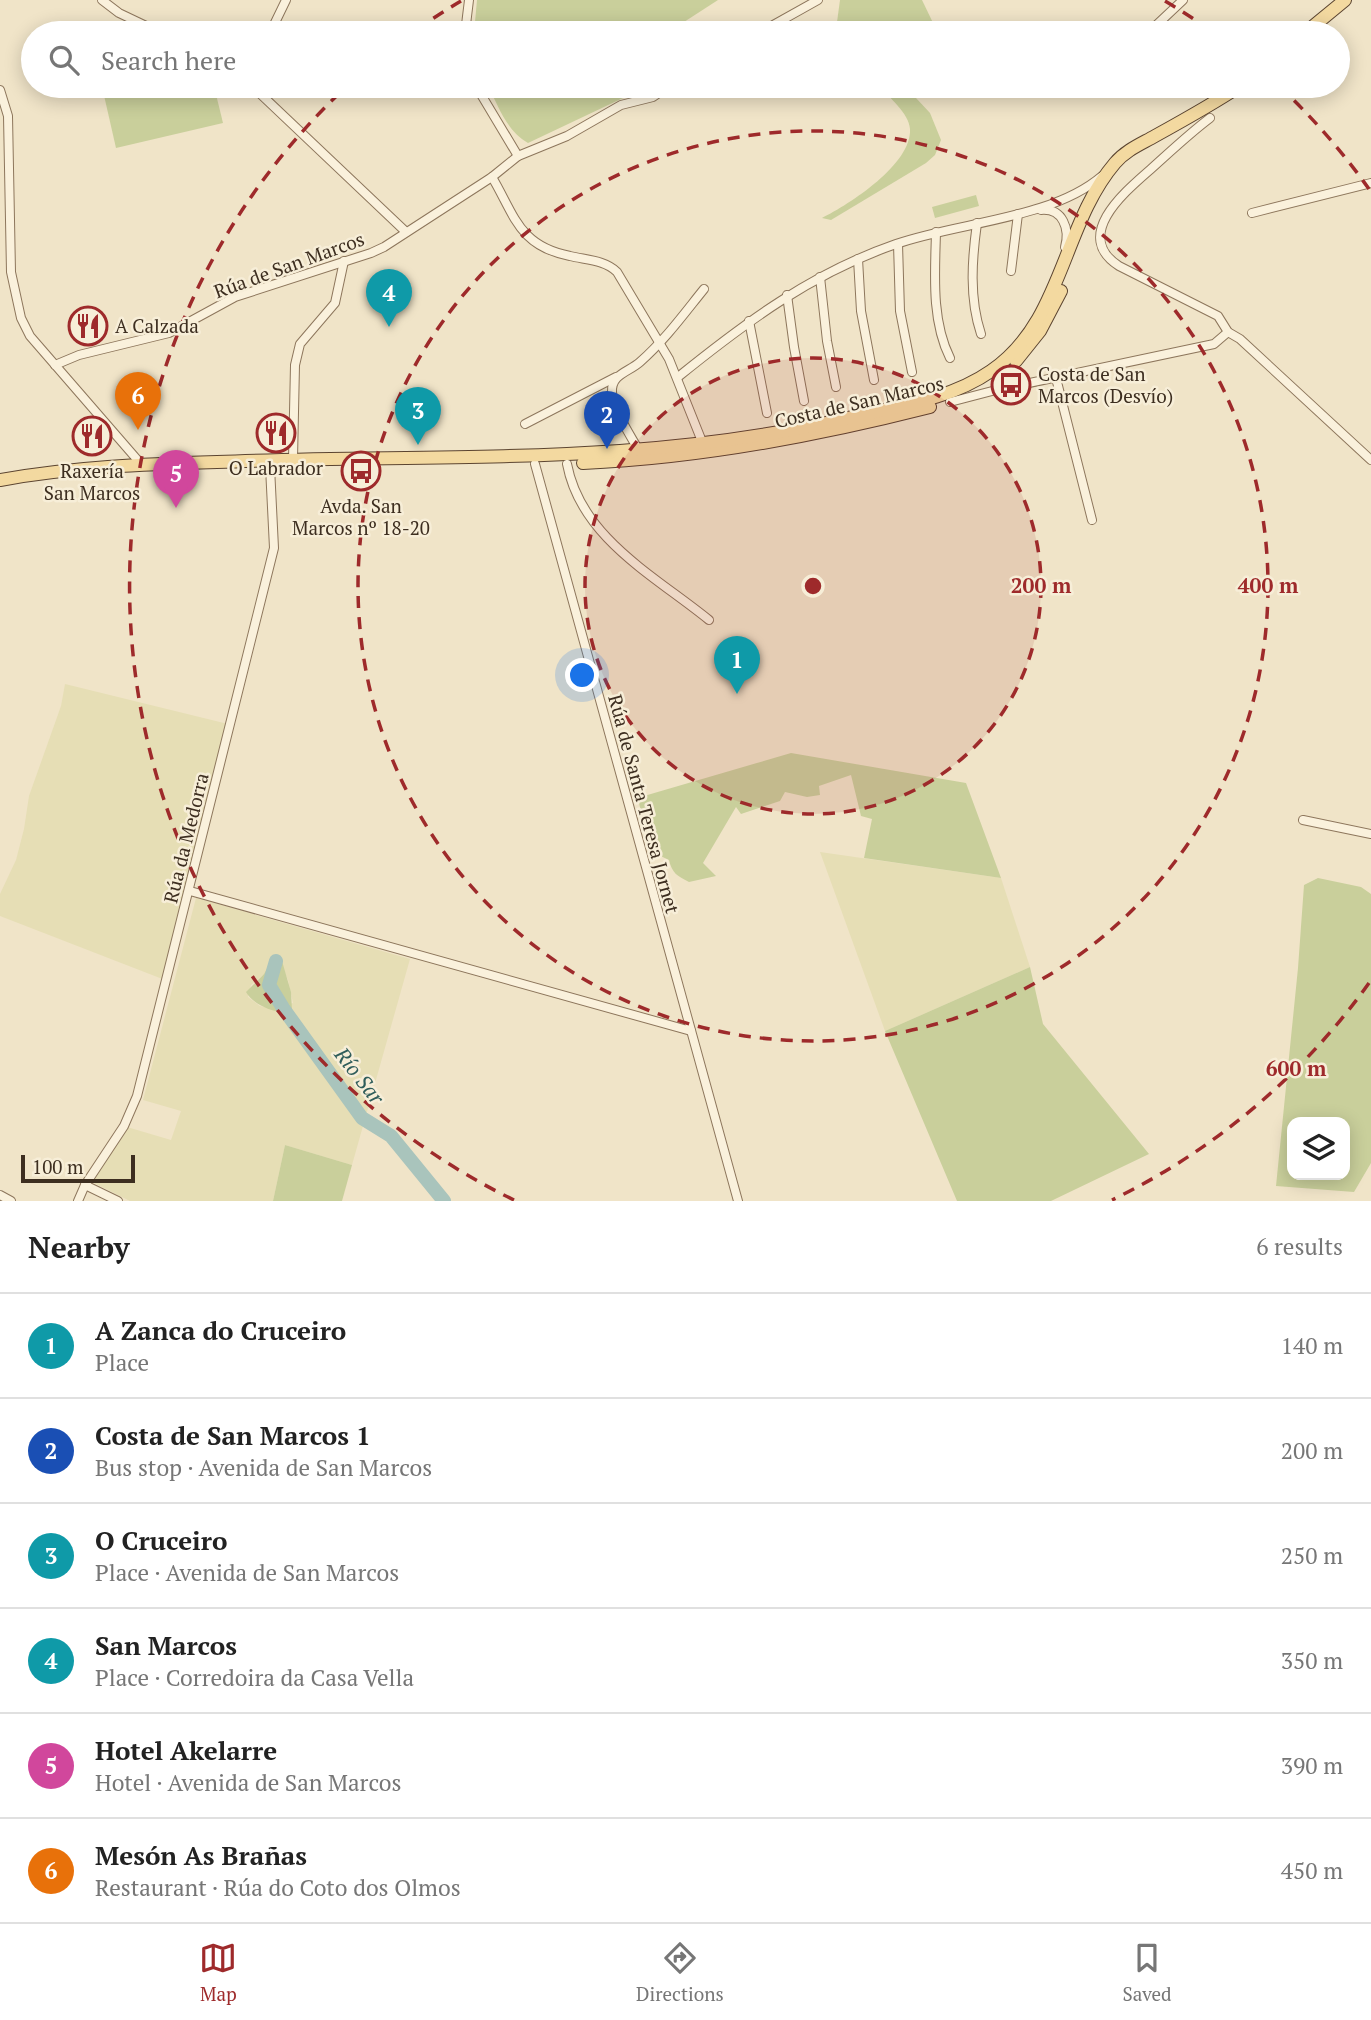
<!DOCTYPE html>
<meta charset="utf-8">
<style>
body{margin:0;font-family:"PT Serif",serif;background:#f2f2f2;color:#222}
.controls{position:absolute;right:21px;bottom:21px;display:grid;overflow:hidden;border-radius:14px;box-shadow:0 4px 18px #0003}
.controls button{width:63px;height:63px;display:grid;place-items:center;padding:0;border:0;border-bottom:2px solid #e0e0e0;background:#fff;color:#222;font:35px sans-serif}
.scale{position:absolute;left:21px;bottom:18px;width:114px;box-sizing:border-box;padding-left:7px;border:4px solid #3d2e20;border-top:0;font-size:19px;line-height:24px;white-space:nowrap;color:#3d2e20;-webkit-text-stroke:5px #f7eed8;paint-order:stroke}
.you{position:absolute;left:583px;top:676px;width:24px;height:24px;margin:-18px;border:5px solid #fff;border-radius:50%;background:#1a73e8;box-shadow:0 0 0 10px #1a73e833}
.badge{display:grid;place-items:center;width:46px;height:46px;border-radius:50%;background:#9e2a2b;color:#fff;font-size:23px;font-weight:700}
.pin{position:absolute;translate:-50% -58px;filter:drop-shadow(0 2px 4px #0008)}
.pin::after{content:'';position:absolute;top:37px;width:24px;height:21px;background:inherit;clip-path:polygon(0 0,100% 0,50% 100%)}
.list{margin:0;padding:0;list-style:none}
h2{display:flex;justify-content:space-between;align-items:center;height:91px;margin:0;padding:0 28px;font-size:30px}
h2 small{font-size:23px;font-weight:400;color:#767676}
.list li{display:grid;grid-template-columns:46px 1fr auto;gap:21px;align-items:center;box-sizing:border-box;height:105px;padding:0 28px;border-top:2px solid #e0e0e0}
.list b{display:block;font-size:26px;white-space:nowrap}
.list p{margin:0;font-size:23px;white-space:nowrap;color:#767676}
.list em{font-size:23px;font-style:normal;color:#767676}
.icon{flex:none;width:38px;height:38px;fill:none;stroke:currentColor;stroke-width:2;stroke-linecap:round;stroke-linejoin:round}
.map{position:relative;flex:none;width:1371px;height:1201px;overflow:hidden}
.search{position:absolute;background:#fff;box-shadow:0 4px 18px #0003;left:21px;right:21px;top:21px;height:77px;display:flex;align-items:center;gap:18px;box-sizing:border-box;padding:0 24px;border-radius:38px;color:#767676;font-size:26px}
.sheet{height:721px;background:#fff}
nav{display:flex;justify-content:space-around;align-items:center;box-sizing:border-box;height:98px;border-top:2px solid #e0e0e0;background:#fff;font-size:19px;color:#767676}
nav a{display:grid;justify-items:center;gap:4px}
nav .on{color:#9e2a2b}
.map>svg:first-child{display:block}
.farmland{fill:#e6deb5;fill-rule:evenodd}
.green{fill:#c9cf9b;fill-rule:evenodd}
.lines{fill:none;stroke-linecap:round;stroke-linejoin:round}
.river{stroke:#a9c4bc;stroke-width:14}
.minor-casing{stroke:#8d765c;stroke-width:10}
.primary-casing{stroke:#5b4430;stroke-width:14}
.minor{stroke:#faf1dc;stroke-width:8}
.primary{stroke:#f3d9a0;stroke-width:12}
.ring{fill:none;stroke:#9e2a2b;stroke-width:3.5;stroke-dasharray:12 9}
.labels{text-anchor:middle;stroke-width:5;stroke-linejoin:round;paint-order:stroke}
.street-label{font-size:19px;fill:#3d2e20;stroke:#f7eed8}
.poi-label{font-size:19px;fill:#3d2e20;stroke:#f7eed8}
.water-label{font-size:21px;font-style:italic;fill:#2f5d5a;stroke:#f7eed8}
.centre{fill:#9e2a2b;stroke:#f7eed8;stroke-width:3.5}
.ring-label{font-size:21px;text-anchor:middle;font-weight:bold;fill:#9e2a2b;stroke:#f7eed8;stroke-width:5;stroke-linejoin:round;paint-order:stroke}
</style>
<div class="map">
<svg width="1371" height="1201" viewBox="0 0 1371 1201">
<rect width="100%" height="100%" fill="#f0e4c8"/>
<g class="farmland">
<polygon points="65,684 228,724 165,980 0,916 0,894 16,860 24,829 29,796 61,706"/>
<polygon points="820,852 1001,878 1030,967 885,1031"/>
<path d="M196,898l214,61 -58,206 -67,-20 -12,56h-143l-38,-19 35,-55 44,13 10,-29 -38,-11zM278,957l10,23 5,23 -20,6 -13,-3 -12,-9 3,-12 13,-11 9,-15z"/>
</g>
<g class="green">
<polygon points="477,0 718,0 667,33 474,33"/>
<polygon points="840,0 922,0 935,27 935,33 843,33 837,22"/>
<polygon points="124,86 214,86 223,123 116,148 103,91"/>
<path d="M488,86h140l-5,12 -95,45c-22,-13 -29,-36 -40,-57z"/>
<path d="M880,86h33l3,12 14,15 11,27 -6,15 -9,8 -95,57 -9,-2c28,-14 90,-54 88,-89 -1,-16 -21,-31 -30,-43z"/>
<polygon points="976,195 979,206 935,218 932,207"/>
<path d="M791,753l175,30 35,95 -137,-20 8,-39 -11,-3 -10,-41 -32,11 1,9 -13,2 -22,-5 -5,9 -39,13 -5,-7 -33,56 13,13 -27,6c-12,-6 -17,-9 -20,-22l-19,-9 -11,-48 5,-7z"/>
<path d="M1318,878l43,9 10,7v269l-17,29 -78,-6 22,-218 6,-83zM1292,1122h53v53h-53z"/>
<path d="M278,957l4,4 9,31 1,18c-14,6 -39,-5 -46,-18l18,-18 9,-16z"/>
<polygon points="1030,967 1043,1024 1149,1154 1051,1201 957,1201 885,1031"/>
<polygon points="285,1145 352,1165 342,1201 273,1201"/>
</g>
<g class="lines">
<polyline class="river" points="276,961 269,985 283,1008 362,1118 391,1136 444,1201"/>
<defs>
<g id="minor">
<polyline points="102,0 119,13 161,33"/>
<polyline points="270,33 286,0"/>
<polyline points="465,33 469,0"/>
<polyline points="759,33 818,0"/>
<polyline points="1148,33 1183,0"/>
<polyline points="252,86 406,232"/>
<polyline points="476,86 518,156"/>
<polyline points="0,90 8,116 11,272 21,318 30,336 141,464"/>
<path d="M1210,118c-20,15 -39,33 -58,50 -25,22 -81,67 -33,98l99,50 10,16 12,7 131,121"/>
<path d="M492,177c23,39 27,69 78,79 16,4 35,4 47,16l52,87 34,85"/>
<path d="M1041,210c22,-2 29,19 24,37"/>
<polyline points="1252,213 1371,183"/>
<path d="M977,223c-5,36 -8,75 4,111"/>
<path d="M936,232c-1,41 -5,88 14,126"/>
<polyline points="898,244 900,311 912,372"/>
<polyline points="858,259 861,311 874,380"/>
<polyline points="1011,271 1018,214"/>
<polyline points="820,277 827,341 836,387"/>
<polyline points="787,295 794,347 804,401"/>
<polyline points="749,321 767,413"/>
<polyline points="55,365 79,355 169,333 235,297 371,253 384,247 492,177 518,156 567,136 621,105 653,97 669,86"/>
<polyline points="999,376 1000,384"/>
<path d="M678,377c68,-55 134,-104 218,-133 63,-22 156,-25 206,-68"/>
<polyline points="1056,378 1092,520"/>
<polyline points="950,402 996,390 1214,344 1228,332"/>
<polyline points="525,424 616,377"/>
<path d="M639,451c-8,-15 -27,-43 -27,-59 -1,-18 17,-20 28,-30 25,-22 43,-47 64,-73"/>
<polyline points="293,459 295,365 300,344 335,303 344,261"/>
<polyline points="535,464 738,1201"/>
<path d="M567,464c14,74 88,112 142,156"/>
<polyline points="1303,820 1371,834"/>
<polyline points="190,891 691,1031"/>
<polyline points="85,1185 118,1201"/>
<polyline points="0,1195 11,1201"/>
<polyline points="78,1201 85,1185 124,1126 137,1096 274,548 270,467"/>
</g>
<g id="primary">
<polyline points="1305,33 1345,0"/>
<polyline points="1016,361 1040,331 1061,291"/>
<path d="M583,463c118,-5 233,-27 347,-56"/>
<path d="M0,480c72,-13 144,-16 217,-18 214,-9 424,6 635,-45 47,-11 99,-18 139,-46 72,-49 71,-146 124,-208 11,-13 26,-19 40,-27 29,-16 58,-32 85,-50"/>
</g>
</defs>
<use href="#minor" class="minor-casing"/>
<use href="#primary" class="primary-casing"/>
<use href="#minor" class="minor"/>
<use href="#primary" class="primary"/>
</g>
<circle cx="813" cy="586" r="228" fill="#9e2a2b" fill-opacity=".12"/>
<g class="ring">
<circle cx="813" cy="586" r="228"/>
<circle cx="813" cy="586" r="455"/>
<path d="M1369 983A683 683 0 0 1 1112 1200M514 1200A683 683 0 0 1 347 86M416 30A683 683 0 0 1 461 1M1165 1A683 683 0 0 1 1210 30M1279 86A683 683 0 0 1 1369 189"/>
</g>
<defs>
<symbol id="restaurant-ring" viewBox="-11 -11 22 22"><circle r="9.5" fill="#f7eed8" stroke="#9e2a2b" stroke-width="1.5"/><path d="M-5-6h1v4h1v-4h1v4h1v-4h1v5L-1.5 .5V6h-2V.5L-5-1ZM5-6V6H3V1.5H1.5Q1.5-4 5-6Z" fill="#9e2a2b"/></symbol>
<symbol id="bus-ring" viewBox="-11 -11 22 22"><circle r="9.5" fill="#f7eed8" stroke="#9e2a2b" stroke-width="1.5"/><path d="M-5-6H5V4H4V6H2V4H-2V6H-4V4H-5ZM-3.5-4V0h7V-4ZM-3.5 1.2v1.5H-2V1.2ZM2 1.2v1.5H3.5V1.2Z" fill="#9e2a2b"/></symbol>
</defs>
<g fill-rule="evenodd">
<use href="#restaurant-ring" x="66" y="304" width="44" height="44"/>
<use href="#bus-ring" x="989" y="363" width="44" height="44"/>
<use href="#restaurant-ring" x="254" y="411" width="44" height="44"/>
<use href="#restaurant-ring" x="70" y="414" width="44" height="44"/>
<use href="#bus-ring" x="339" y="449" width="44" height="44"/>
</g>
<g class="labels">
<g class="street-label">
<text transform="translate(289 265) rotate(-20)" y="7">Rúa de San Marcos</text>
<text transform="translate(859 402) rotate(-13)" y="7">Costa de San Marcos</text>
<text transform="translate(644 804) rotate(75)" y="7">Rúa de Santa Teresa Jornet</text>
<text transform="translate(186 838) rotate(-76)" y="7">Rúa da Medorra</text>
</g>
<g class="poi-label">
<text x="115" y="333" text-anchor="start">A Calzada</text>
<text x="1038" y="381" text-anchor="start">Costa de San<tspan x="1038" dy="22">Marcos (Desvío)</tspan></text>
<text x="276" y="475">O Labrador</text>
<text x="92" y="478">Raxería<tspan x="92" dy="22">San Marcos</tspan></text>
<text x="361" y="513">Avda. San<tspan x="361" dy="22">Marcos nº 18-20</tspan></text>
</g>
<g class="water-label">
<text transform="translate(359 1076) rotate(52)" y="7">Río Sar</text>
</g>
</g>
<circle cx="813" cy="586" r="10" class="centre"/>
<g class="ring-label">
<text x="1041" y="593">200 m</text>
<text x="1268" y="593">400 m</text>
<text x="1296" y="1076">600 m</text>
</g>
</svg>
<div class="controls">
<button><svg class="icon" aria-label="layers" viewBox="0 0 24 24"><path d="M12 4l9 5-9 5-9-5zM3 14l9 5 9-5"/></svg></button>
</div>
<div class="scale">100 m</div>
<div class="you"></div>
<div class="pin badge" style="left:737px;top:694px;background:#0f9aa8">1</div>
<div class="pin badge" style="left:607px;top:449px;background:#1a4fb4">2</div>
<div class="pin badge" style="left:418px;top:445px;background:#0f9aa8">3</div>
<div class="pin badge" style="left:389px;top:327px;background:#0f9aa8">4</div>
<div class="pin badge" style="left:176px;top:508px;background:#d1479c">5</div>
<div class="pin badge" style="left:138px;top:430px;background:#e8710a">6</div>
<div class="search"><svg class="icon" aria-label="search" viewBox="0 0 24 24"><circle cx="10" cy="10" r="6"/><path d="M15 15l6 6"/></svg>Search here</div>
</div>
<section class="sheet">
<h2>Nearby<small>6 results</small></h2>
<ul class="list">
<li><span class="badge" style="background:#0f9aa8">1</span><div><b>A Zanca do Cruceiro</b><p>Place</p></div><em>140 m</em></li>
<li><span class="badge" style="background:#1a4fb4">2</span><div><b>Costa de San Marcos 1</b><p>Bus stop · Avenida de San Marcos</p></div><em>200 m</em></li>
<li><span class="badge" style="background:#0f9aa8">3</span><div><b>O Cruceiro</b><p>Place · Avenida de San Marcos</p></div><em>250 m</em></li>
<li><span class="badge" style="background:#0f9aa8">4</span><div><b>San Marcos</b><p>Place · Corredoira da Casa Vella</p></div><em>350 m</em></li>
<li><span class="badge" style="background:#d1479c">5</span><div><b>Hotel Akelarre</b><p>Hotel · Avenida de San Marcos</p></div><em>390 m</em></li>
<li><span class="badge" style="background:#e8710a">6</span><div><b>Mesón As Brañas</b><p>Restaurant · Rúa do Coto dos Olmos</p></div><em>450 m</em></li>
</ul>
</section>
<nav>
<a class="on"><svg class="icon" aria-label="map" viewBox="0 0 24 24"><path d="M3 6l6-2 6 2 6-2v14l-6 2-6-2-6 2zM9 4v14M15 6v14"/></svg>Map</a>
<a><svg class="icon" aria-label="directions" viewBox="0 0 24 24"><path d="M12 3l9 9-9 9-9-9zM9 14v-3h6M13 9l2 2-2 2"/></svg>Directions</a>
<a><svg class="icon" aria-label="saved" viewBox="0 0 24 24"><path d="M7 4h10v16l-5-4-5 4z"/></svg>Saved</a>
</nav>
